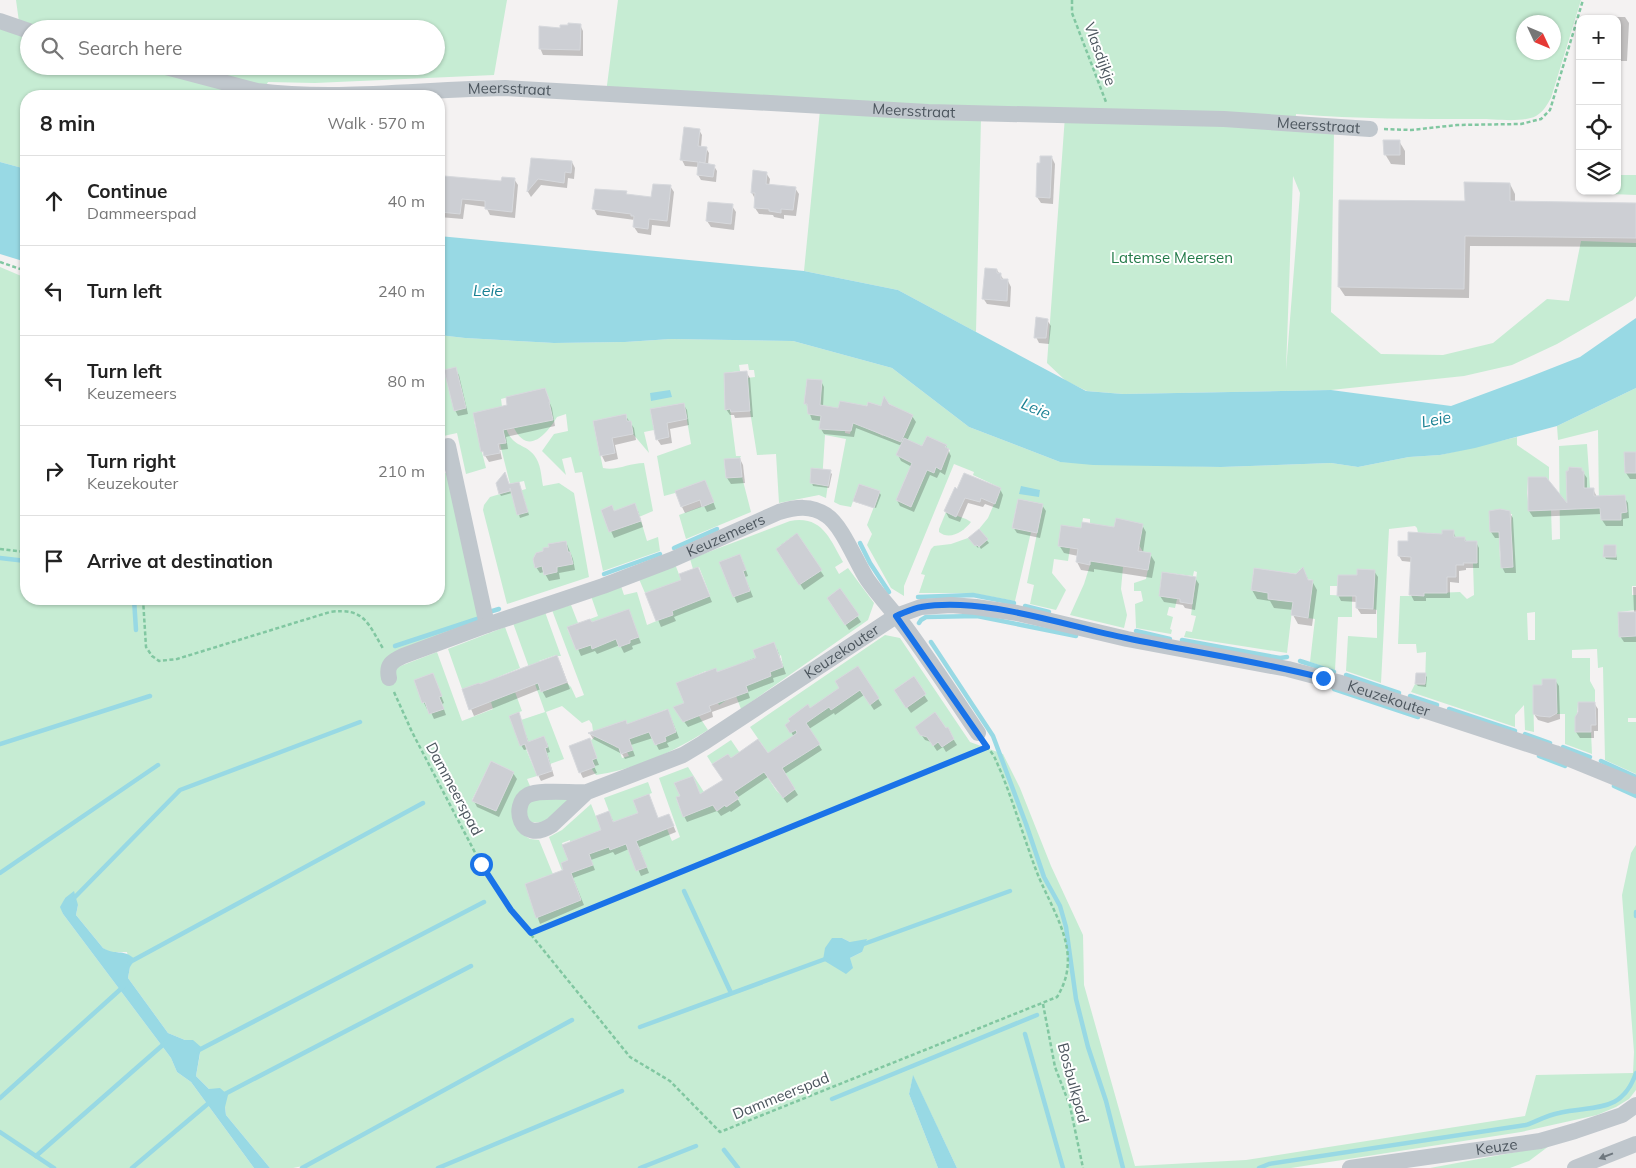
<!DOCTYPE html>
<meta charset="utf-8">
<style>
body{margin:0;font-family:Mulish,sans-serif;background:#f2f2f2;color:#222}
.controls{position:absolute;right:15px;top:15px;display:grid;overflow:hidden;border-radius:10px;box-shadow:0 1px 4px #0004}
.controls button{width:45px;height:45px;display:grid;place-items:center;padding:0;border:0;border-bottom:1px solid #e0e0e0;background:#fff;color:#222;font:25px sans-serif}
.compass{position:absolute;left:1516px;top:15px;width:45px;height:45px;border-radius:50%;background:#fff;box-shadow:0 1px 4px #0004;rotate:134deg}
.stop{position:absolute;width:15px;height:15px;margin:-11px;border:4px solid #1a73e8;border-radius:50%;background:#fff}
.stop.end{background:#1a73e8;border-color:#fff;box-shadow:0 1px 5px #0008}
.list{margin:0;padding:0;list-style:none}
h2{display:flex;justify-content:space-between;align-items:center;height:65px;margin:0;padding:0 20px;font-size:21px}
h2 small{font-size:16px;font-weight:400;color:#767676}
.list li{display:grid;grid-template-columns:32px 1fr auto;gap:15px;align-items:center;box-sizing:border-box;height:90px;padding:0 20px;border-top:1px solid #e0e0e0}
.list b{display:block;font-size:19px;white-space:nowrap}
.list p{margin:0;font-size:16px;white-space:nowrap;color:#767676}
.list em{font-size:16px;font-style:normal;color:#767676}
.icon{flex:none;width:28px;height:28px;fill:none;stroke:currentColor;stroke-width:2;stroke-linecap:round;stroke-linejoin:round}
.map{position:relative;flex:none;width:1636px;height:1168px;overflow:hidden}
.search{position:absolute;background:#fff;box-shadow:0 1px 4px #0004;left:20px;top:20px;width:425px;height:55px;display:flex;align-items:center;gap:12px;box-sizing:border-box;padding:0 18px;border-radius:28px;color:#767676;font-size:19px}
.panel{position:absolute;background:#fff;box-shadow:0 1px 4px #0004;left:20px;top:90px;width:425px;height:515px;border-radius:20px}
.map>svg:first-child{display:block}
.green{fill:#c6ecd3;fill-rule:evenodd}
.water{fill:#98d9e4}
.shadow{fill:#0003}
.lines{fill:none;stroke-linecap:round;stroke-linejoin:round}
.stream{stroke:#98d9e4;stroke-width:4.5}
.building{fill:#cdcfd4;stroke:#d7d9dd}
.path{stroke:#81c7a1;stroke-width:2.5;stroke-dasharray:4 2.5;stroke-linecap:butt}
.minor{stroke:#c0c7cd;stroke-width:16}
.oneway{fill:#6f787f}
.route{stroke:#1a73e8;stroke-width:6}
.labels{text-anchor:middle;stroke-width:4;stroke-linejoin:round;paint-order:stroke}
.street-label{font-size:15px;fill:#4c565e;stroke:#fff}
.park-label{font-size:15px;fill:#227a48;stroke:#fff}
.water-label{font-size:16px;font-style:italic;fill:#1a8193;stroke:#fff}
</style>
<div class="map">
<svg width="1636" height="1168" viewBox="0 0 1636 1168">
<rect width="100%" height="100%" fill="#f4f2f2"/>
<g class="green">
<path d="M16,0h491l-13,75 -179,8 -47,-1 -8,14h-234v73l-26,-7v-141l19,1zM29,29h407v37h-407z"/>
<path d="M618,0h963l-30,98c-4,7 -8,14 -15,18 -13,7 -41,3 -57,3 -61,0 -122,0 -183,-5l-1,17 39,1 -3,180 50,42 62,1 50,-12 54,-44 22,2 12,-60 55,2v53l-3,4 -76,44 -45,21 -48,11 -133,14 -208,4 -36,-3 -21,-10 -19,-18 18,-247 -459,-23zM1524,22h30v30h-30zM1293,176l7,17 -14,177z"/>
<polygon points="820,110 981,119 976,332 898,290 804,271"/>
<polygon points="1617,175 1636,175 1636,195 1611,194 1611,191 1617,191"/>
<path d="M0,267l26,11v321h413v-131l9,7 34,148 -84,44 39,-15 25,69 31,-12 -2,-7 -4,1 -8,-20 -17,6 -14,-40 57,-22 15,41 -22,9 7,19 10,-4 7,19 -13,5 3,7 33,-11 -32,-89 32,-11 16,44h-4l-1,-1 -17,6 8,20 -4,2 4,7 20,-7 4,4 5,11 8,-3 -32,-85 19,-5 7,18 -11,5 9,22 15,-5 1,3 8,-3 -10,-26 8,-3 -7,-20 30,-10 3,9 13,-3 10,33 26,-11 -10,-27 -18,6 -6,-14 36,-15 15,39 20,-8 -11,-28 -6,2 -3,-10 100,-38c32,-6 40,18 53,41l-8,5 4,7 9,-6 26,35 -6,17 -127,89 -5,-13 12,-4 -11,-27 -20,7 11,27 -9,6 -13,-34 -29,12 31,47c-35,22 -71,39 -112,45l-5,-7 1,-8 5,-2 -6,-18 3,-2 -2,-14 -3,-4 -7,3 -20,-17 -16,6 18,47 -14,5 -5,-16 3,-2 -4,-10 -20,8 13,32 -10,3 3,7 -8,48 8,5 9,1 20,49 -5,15 3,6 24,-11 -5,-13 -7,3 -20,-52 13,-7 29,-26 17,43h1l10,-27 -6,2 -9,-24 44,-16 4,11 -19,7 15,37 19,-8 5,12 8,-4 -21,-59 29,-11 28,44 9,-6 2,2 12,-8 -5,-7 13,-10 -19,-28 -16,10 -5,-8 24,-16 15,22 8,-5 22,33 7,7 12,-8 -13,-21 11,-7 -25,-8 -18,-26 135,-92 15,3 70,104 33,12 17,34 31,78 32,69 1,50 51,181 111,-6 279,-44 11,-41 97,-2 1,-21 -12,-157 9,-42 5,-8v245l-7,9 -13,8 -19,8 -76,17 -230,36h-334l-44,-92 -4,18 29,74h-635v-2l-10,2h-23l-44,-53 -1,-8 -11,-17 -5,-1 -13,-13 4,-22 -7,-13 -8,-1 -17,-7 -40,-55 2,-11 -3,-15h-18l-6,-4 -27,-33 2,-10 -13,-7 -4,9 2,7 108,144 6,14 14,10 63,86h-254zM740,554l3,17 7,19 -17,7 -13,-35zM840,588l18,28 -13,9 -18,-27zM608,617l22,23v3l-11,4zM774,642l5,14 2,-1 2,12 -13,5 1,4 -7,3 -11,-29zM858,667l11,16 -22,16 -12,-18zM433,673l9,23 -3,1 5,12 -15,5 -4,-12 -3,1 -8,-23zM914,676l12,18 -19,14 -13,-18zM807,705l-1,18 3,27 -21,-31zM667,709l9,23 -8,3h-4l2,6 -11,4 -11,-27zM935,712l11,16h2l6,11 -12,8 -4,-5 -5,4 -5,-14 -12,-4zM626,720l7,18 -4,1 4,10 -6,3 2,4 -7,2 -4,-12 -1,2 -4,-3 -7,-18zM491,761l23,11 -18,39 -24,-11zM693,776l12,32 -22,9 -7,-19 4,-2 -6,-13zM570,840l2,30 -7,3 -4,-10 7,-3 -6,-17zM546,876l7,18 -22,7 -6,-17zM842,938l8,4 12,10 -12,6z"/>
<path d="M439,335l26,3 89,5 71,-1 46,-3 122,2 99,27 77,59 91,35 161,5 110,-4 27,4 51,-10 31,-2 77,-18v8l32,22v15l-3,-5h-16l-2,2 -1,14 2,16 4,2 18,-2 1,31 8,-1 -1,-93 28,-2 3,44h-6v-17h-2v-3l-13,-1 -1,4h-2l1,33 13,5 19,-1 -1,-78 -40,10 -1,-14 79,-38v64h-12l1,21h11v113h-4v9h4v15l-17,2v25l17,-1v82h-8v4h8v52l-31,-14 -2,-93 -5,1 -1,-19 -25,1v8h18v23l5,9v12h-17c0,10 -3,19 -3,30h16l1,22 -27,-10v-30h-8l-2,-35 -13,6h-9l1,47 -9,-2 -1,-25 -9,10v12l-104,-35 4,-8 10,1 1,-33 -9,1 -1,-9h-18l2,-48h23l6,-63h-11l-1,-5 -2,-2 -26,3 -8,154 -35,-12 2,-35 29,2v-28l-4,-1 2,-39 -17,-1 -1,6h-19l-1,11h-7v9l22,1v21h-14l-3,53 -25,-8 5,-43 -7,-1 5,-38 -8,-1 -1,-9 -4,-1 -2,5 -44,-6 -3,22 16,3 1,-1v7l25,3 -6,51 -103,-16 2,-6 6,1 4,-16 -5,-1 6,-43 -3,-1 -1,5 -31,-4 -3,24 18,3 -2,9 -6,-1 -2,8 6,2 -3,12 2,1 -1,4 -35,-6 -1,-24 8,-3 -2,-10h-7v-8l12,-4 5,-25 -8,-2 -4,-7 3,-21 -26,-5 -9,45 16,3 -2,22 6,26 -3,13 -54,-13 14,-31 6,-19 6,-40 -6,-2v-4l-7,-1 -2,10 -20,-3 -3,21 12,2 -2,13 -14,-2 -2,14 14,17 -10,20 -26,-6 4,-19 -7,-2 16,-79 -25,-5 -6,28 19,5 -16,69 -43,-8h-53l6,-18 -4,-1 10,-25 3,-3 17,-2 17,-6 7,7h2l2,2 9,-8 -9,-10 9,-11 13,-30 -28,-13 1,-3 -20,-8 -50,122v10l-13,-8 -24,-43 5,-11 -5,-9 13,-34 -21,-7 -8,23 -11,-2 -6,-3 12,-63 -21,-4 -3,47 6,2 -2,14 -7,-3 -40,8 -3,-49 -19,1 -7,-44 -3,-33 8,-1 -1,-7h-5l-1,-6 -9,1 1,6 -16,2 1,36h5l6,47h5l-1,2 -16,2 2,18 16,-1 9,35 -65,27 -7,-24 34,-13 -8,-22 -30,11v2l-11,3 -7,-40 34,-12 -7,-41 -34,6 4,21 -10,2 5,21 -16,-19 -2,-13h-4l-1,-7 -33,7 10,47c14,3 26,-5 41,-5l9,48 -14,6 -25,-6 -2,-6 -11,5 8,22 32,-11 6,20 11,-4 2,14 -57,20 -21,-99 -7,1 -4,-16 -9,2 4,16 -24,-24 12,-17 14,-3 -2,-17 -9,3c-10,17 -29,39 -43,11l12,-3 -1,-5 25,-19 -5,-13 -44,11 2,15 -15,-4 -14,3 2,7 -2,1 12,47 -20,6 -9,-41 -18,4zM807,379l14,1 -4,35 -9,-1 -1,-10 -3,-1zM885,401l21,13 3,-1 4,2 -9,21 -15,-6 -2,-4 -4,10 -17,-9 -2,-15 4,-10 13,4 1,-4zM856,404l-6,30 -5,-1v-2l-11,-2zM927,436l19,9 -1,2 5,3 -9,20 -5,-3 -2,6 -11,-5v11l-12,28 -15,-7 12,-28 9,-7 -5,-2 7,-18 3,1zM1625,501l2,11 -6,1 -1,7h-19l-1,-8 6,-1zM1500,509l10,2v3h2l-1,18 -7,9h8l1,18 -13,1 -1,-28h-9l-1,-20zM1442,530h12v7h11v4h11l-3,22 1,32 -7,4 -7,-7 -26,1 8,-52zM1535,612v28h-7l-1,-27z"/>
<path d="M503,428h3c7,20 18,15 28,27 7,9 7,20 9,31l16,-3 15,10 15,84 -82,27 -24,-94 1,-5 6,-8 20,-6 2,2 14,-4 -2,-8 -14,3 -10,-40 6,-2zM566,541l2,11h2l2,12 -15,3v5l-13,3 -2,-9 -7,1 -2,-8 3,-6 7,-2v-3l6,-1v-3z"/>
<path d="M946,512l20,7 5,3c-7,9 -21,19 -32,10v-3z"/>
<polygon points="532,798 569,799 548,823 529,822 525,807"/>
<polygon points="1549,1146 1529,1161 1510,1168 1430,1168"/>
</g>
<g class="water">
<polygon points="0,162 26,169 26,262 0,254"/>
<polygon points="439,236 804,271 898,290 1086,391 1123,394 1331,390 1451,406 1524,379 1580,357 1636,318 1636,388 1557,426 1475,448 1440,455 1409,457 1358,467 1331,463 1221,467 1093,465 1060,462 969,427 892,368 793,341 671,339 625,342 554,343 465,338 439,335"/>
<polygon points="670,390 672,397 651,401 650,393"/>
<polygon points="1021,486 1040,490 1039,497 1019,494"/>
<path d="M74,891l4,14 -2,10 27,33c13,8 19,0 32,11l-5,8 -2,11 40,55 17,7h8l8,7 -5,29 13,13 11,-1 8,7 -3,12 1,8 44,53h-16l-63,-86 -14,-10 -6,-14 -108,-144 -3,-7 5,-9z"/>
<polygon points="832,938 842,938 850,942 867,939 862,952 850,958 853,968 846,974 823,960 825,948"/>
<polygon points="913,1075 957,1168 938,1168 909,1094"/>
</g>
<g class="shadow">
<polygon points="1608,17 1625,17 1629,23 1627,61 1617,61 1617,19 1608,19"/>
<polygon points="580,25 583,31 583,56 543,55 540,48 561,29"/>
<polygon points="685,128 699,130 702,135 701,147 706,148 709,153 708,165 714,166 717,171 716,182 701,180 698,175 699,167 685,166 682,160"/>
<polygon points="1399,141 1405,151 1405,165 1391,164 1385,154"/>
<polygon points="1052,158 1055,164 1053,204 1041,203 1037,197"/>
<polygon points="533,159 572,162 575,168 574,179 568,178 567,188 541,185 531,197 528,192"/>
<polygon points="766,173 770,179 769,186 795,188 799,194 796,216 784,215 784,219 774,217 773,215 759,214 755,208 755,199 752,193"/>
<polygon points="514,179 518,185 515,218 490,215 486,207 465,204 463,219 439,217 439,201 443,202"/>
<polygon points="1510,184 1515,194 1515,203 1636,204 1636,247 1470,246 1469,298 1345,296 1339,287 1466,202"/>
<polygon points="670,186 674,192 670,227 652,225 651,235 638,233 634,227 635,220 597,215 594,209 626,193 628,196 652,198"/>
<polygon points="732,206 736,212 734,230 711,227 707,221"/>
<polygon points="997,270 1004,280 1008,281 1011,287 1010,307 987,304 983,298"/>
<polygon points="1047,320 1051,326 1049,344 1039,343 1036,337"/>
<polygon points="455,369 459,375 468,414 458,416 455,410"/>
<polygon points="746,372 750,378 753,417 735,418 734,415 730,415 726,409"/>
<polygon points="821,381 824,387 823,407 839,410 882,408 888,405 912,416 916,422 907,441 923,448 946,446 951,456 945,475 940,472 937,478 930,475 914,512 900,506 897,500 912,467 901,461 898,455 902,446 856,428 854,437 824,434 821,429 821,421 812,420 806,403"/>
<polygon points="544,390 552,408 555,426 506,437 508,449 500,450 502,459 489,462 482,451 474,414 509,406"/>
<polygon points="683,404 687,410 689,425 670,429 672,443 661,445 657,439 651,410"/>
<polygon points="625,415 634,428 636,440 615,445 618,459 605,462 602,456"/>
<polygon points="1636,453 1636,479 1630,479 1626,473"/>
<polygon points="740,459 743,465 745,483 731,484 727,478"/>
<polygon points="1580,468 1587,478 1587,489 1593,489 1597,497 1624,497 1628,503 1629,518 1623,519 1623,526 1606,526 1602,520 1602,514 1533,517 1529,511 1568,507"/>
<polygon points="830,472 832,474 829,488 813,486 812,483"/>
<polygon points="505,474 509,485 519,483 520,486 529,515 520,518 512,493 501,496 500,494"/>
<polygon points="705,481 716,509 707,512 704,506 685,513 682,507"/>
<polygon points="860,485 879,492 881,495 876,508 855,502"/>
<polygon points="955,489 1000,489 1003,495 999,509 985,504 983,507 968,503 960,522 949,518 945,511"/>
<polygon points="1042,505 1046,511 1040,538 1017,533 1013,527"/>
<polygon points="612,507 615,512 638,511 643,527 614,538 602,511"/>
<polygon points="1491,512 1509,512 1513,518 1516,573 1505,573 1502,567 1501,538 1495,538 1491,532"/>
<polygon points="1142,525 1146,532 1143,553 1150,554 1155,562 1152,578 1094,569 1094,572 1081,570 1077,562 1078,556 1064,553 1059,545 1082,529 1115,529"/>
<polygon points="979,530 989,543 981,549 979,546 978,548 971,540"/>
<polygon points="1453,531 1456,538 1464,538 1467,542 1476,542 1479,548 1479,568 1466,568 1466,570 1459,571 1459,583 1450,582 1450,598 1426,598 1426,601 1414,601 1411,595 1412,562 1402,561 1399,556 1409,542"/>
<polygon points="796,534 824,576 804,590 781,555 781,545"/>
<polygon points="566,542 573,559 575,570 559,573 560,579 549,581 544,572 540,573 536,567 550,548"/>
<polygon points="1615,547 1617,560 1606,559 1605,557"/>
<polygon points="743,562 748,576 745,577 753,597 737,603 734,596"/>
<polygon points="698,568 712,602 674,617 676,621 661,627 647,593 683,580"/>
<polygon points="1303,569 1309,581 1312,581 1317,590 1312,626 1298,624 1293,615 1293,610 1274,608 1270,601 1257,599 1252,590 1296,575"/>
<polygon points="1374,571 1378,577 1376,614 1361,614 1357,608 1357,602 1341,601 1338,595"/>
<polygon points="1195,578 1199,584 1195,610 1185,608 1183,605 1164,602 1160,596"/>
<polygon points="1633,587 1636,587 1636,642 1624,642 1620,636 1620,613 1634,612"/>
<polygon points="840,590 861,622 849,630 832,604"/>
<polygon points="628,611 641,643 632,646 633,649 624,653 620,645 597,654 595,651 581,656 569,628 592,624"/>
<polygon points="777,649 786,674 773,678 774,682 748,692 750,698 712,712 713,717 688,727 678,713 686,703 717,673"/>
<polygon points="560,662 570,689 546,698 541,689 474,716 463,690"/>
<polygon points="858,668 882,705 874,710 864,695 835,715 834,713 809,729 822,750 785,774 798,795 787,803 768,777 737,798 741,805 731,812 730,811 721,816 717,811 687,822 684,816 681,797 693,778 701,796 724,781 730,760 767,755 794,737 787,725 841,688"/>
<polygon points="433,675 444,703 442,704 446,715 434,719 429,708 427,709 424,703 416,681"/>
<polygon points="1425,675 1427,677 1426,687 1418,686 1416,684"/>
<polygon points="913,678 928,701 911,713 899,696"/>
<polygon points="1555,680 1559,686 1560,719 1548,723 1538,720 1534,714"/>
<polygon points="1594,703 1598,709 1598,731 1594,731 1594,738 1580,738 1576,732 1576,718"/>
<polygon points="668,710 679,738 667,743 669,747 659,750 653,738 631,745 635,756 625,759 622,754 593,739 590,734 627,725"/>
<polygon points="518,714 529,743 544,738 547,743 550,752 547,753 554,776 541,781 538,775 528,749 524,750 521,745"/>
<polygon points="947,729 957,745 946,752 943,747 937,751 931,742 925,740 920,733"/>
<polygon points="589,740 599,765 594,766 597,773 583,778 580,772"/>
<polygon points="513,773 517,779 499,817 477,807 474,801"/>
<polygon points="609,812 614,823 658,819 669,815 676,832 639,847 649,873 641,876 629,849 615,855 613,852 591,860 595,870 573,878 584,905 540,924 526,884 565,870 570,861 603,831"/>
</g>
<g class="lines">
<g class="stream">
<polyline points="860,543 870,563 889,592"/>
<polyline points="674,548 717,529"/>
<polyline points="0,558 26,561"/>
<polyline points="604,574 660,554"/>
<polyline points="918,597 973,595 1014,603"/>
<polyline points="134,599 136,630"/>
<polyline points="1025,606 1049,612"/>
<polyline points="489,612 499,609"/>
<polyline points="919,623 921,620 926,617 977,616 1076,636"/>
<polyline points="1136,631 1170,639"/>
<polyline points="1182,640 1280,658 1287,657"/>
<polyline points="931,642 993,736 1026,824 1044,877 1060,906 1066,927 1076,999 1088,1047 1106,1101 1123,1168"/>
<polyline points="395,646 477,619"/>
<polyline points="1300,661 1334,672"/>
<polyline points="1346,675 1399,693"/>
<polyline points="1334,689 1418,717"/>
<polyline points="1410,696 1437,705"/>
<polyline points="1449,709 1515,731"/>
<polyline points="1525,734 1550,743"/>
<polyline points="0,744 150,696"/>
<polyline points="1563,747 1590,757"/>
<polyline points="1539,756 1565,766"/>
<polyline points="1601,761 1636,777"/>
<polyline points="1614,786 1636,796"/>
<polyline points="0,873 158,765"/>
<polyline points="684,891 731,993"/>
<polyline points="73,899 180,790 360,722"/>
<polyline points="1636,916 1636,912"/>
<polyline points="861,945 1010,891"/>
<polyline points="130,962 423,803"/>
<polyline points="640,1027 828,958"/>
<polyline points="1025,1034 1063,1168"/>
<polyline points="197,1051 484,902"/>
<polyline points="221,1096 471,966"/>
<polyline points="0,1098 123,987"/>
<polyline points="832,1099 1037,1015"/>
<polyline points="0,1132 54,1168"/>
<polyline points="724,1150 738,1168"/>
<polyline points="36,1156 165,1043"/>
<polyline points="132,1168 210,1102"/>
<polyline points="302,1168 572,1020"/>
<polyline points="438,1168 622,1091"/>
<polyline points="640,1168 696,1146"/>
<path d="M1259,1168l10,-4 257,-39c11,-4 22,-10 33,-12 35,-8 63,1 77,-40"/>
</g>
</g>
<g class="building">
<polygon points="568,23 581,24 580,50 539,49 539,26 560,28 560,25 568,25"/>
<polygon points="684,127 700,129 698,146 707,147 705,163 699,162 715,165 713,177 697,175 698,162 680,160"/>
<polygon points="1383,140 1400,140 1400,155 1384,155"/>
<polygon points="1040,156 1052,156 1050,198 1036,197 1037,163 1040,163"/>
<polygon points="531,158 572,161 571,173 565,172 564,183 538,179 527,192"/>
<polygon points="753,170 767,172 766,184 796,187 793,210 781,209 781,213 769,211 769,209 754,208 755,193 751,193"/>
<polygon points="444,176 501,181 502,177 515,178 512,212 485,209 485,201 462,199 460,214 440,212"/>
<polygon points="1464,182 1510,183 1510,201 1636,203 1636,238 1465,236 1464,289 1338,287 1339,200 1465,201"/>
<polygon points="653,184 671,185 667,221 649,219 648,229 633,227 634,216 631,216 631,214 592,209 595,189 627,191 626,194 651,197"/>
<polygon points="708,202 733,204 731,224 706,221"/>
<polygon points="985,268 997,269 997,273 1001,273 1001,279 1008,279 1007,301 982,299"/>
<polygon points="1036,317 1048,319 1046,338 1034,338"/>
<polygon points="456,367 466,408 454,411 444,370"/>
<polygon points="747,371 750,411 731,412 730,409 725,410 724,373"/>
<polygon points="807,379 822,380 820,405 838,408 840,401 867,406 868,402 881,406 884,396 889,404 913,415 901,442 853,423 851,431 819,429 821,416 808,414 807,404 804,404"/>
<polygon points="545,388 550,402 549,402 553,420 503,430 506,443 498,444 500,453 484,456 483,451 481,452 473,413 507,405 506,397"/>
<polygon points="684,403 687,419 667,423 669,437 656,440 650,409"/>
<polygon points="626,414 627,421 631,421 633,434 612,438 615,453 600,456 593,421"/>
<polygon points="927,436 947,445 945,447 949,449 941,470 936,467 934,473 927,470 911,507 896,500 912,463 896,455 904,438 922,446"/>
<polygon points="1624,452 1636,452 1636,473 1625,473"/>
<polygon points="740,458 742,477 726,478 724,459"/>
<polygon points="1569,467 1582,468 1582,471 1584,471 1584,488 1594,488 1594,496 1625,495 1627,512 1621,513 1621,520 1601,520 1600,508 1528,511 1528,477 1546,477 1567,503 1566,471 1568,471"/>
<polygon points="811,468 831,470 828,486 810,483"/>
<polygon points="505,472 509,484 519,482 528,512 517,515 510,488 510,491 499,494 496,483"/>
<polygon points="964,473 1001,488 995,504 981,498 980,502 965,498 956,517 944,511 955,487 957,489"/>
<polygon points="705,480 714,502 702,507 700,500 681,507 675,491"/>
<polygon points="859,484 880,491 874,508 853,501"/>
<polygon points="1018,499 1043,504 1037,533 1012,528"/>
<polygon points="635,503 641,521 609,532 601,510 612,505 614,511"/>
<polygon points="1500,509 1510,511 1513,567 1501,568 1499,532 1490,532 1489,511"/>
<polygon points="1116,518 1143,524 1138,551 1151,553 1148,570 1090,561 1090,565 1076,562 1078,549 1058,546 1061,525 1081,528 1082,522 1114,527"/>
<polygon points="979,529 988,539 979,547 977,545 975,546 968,538"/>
<polygon points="1442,530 1454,530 1454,537 1465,537 1465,541 1477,541 1477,563 1463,563 1464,565 1456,565 1456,577 1447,577 1447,593 1424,593 1424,596 1409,595 1411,557 1398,556 1398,541 1408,541 1408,532 1442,534"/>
<polygon points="797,533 822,570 799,585 776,549"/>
<polygon points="566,541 568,552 570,552 573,564 557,567 557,572 544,575 542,566 535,568 533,559 536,553 543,551 543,548 549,547 548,544"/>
<polygon points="1604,545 1616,545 1616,557 1603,557"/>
<polygon points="740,554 746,570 743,571 750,591 733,597 719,562"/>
<polygon points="698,567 710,596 672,611 673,615 656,621 645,593 681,580 679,574"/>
<polygon points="1303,567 1308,580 1313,580 1308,618 1291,615 1293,602 1268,599 1268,593 1251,590 1254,568 1296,574"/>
<polygon points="1357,569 1375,570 1373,609 1356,608 1356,596 1337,596 1338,575 1357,575"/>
<polygon points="1162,572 1196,577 1192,604 1180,602 1180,599 1159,596"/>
<polygon points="840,588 859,615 845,625 827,598"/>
<polygon points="629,609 639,637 630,640 630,643 619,647 616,639 592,649 591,645 576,650 567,627 590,619 592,622"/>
<polygon points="1618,612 1636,612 1636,636 1619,637"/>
<polygon points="774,642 783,667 770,672 771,676 746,686 748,692 709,706 711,711 683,722 673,707 684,703 676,683 716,668 717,672 756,658 753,650"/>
<polygon points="557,655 567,682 541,692 538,683 469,710 462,689 479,683 480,684"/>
<polygon points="858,666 879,698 870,705 860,690 831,710 829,707 806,723 820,744 782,768 795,789 783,798 764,772 734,792 739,798 726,807 725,805 717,811 713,805 683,817 676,797 680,796 674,783 693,776 700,794 723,780 712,764 728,754 731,758 758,739 768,753 797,733 796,730 790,733 785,725 790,721 788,719 808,704 810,708 839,688 835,681"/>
<polygon points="433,673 442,696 439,697 444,709 429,714 425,702 422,703 414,680"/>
<polygon points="1416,673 1426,673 1425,684 1415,684"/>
<polygon points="914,676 926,694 906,708 894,690"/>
<polygon points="1542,679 1556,679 1557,713 1550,717 1539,716 1533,714 1533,685 1542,685"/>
<polygon points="1578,702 1595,702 1596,725 1591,725 1591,732 1575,732 1575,717 1578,712"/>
<polygon points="668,709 676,732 665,737 666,741 655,745 649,732 629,739 633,750 621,754 619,748 588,733 626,720 627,724"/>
<polygon points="519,712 528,742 544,736 548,747 545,748 552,771 537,776 525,744 520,746 509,716"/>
<polygon points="935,712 946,728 948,727 954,739 942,747 938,742 933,746 927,737 920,735 915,727"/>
<polygon points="590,738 597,758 592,760 595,767 579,773 569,746"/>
<polygon points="491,761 514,772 496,811 472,801"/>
<polygon points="649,794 658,818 669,814 674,826 636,841 647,867 636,871 626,844 610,850 609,847 589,854 593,865 571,873 581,900 536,918 525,884 563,870 561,863 568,860 562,845 601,830 596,816 609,811 613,822 638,813 633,800"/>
</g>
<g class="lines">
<g class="path">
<polyline points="1072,0 1072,13 1106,102"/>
<polyline points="1384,129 1411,130 1457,125 1521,124 1541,119 1550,110 1583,0"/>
<polyline points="0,262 26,271"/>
<polyline points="0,549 26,552"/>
<path d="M143,599l3,48 6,9 7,5 18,-2 153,-47c35,-5 38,12 54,38"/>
<path d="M394,692l18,40 69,132 30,46 119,147 40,24 50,51 337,-135c28,-45 -5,-85 -21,-127 -12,-32 -22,-66 -35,-98l-7,-16 -9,-12"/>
<polyline points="531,933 987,747"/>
<polyline points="1043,1004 1055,1067 1070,1106 1083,1168"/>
</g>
<g class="minor">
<polyline points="0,21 29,31"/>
<path id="s1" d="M162,66l95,25c82,10 165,-2 248,-3l423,24 296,7 146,10"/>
<polyline points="439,449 448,446 487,625"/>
<path id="s2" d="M389,678c-3,-13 3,-17 14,-22l84,-31 116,-39 68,-26 108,-48c17,-5 32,-7 47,3 16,10 30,47 41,64 13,19 29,35 42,53 24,33 46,67 69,101"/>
<path id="s3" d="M587,792l-35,33c-33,21 -41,-21 -24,-30 12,-6 44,-2 59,-3l96,-37 20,-12 193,-127 25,-9 30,-2 25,2 41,6 110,26 161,30 53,14 214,70 81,33"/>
<path id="s4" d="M1350,1168l190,-27 35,-10 47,-16 14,-10"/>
<polyline points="1575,1168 1636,1144"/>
</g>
</g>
<defs><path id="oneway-solid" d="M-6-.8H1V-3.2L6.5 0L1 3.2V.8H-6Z" transform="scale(1.25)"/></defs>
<use class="oneway" href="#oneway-solid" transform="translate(1606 1156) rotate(159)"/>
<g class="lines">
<path class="route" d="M481,864l30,46 20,23 456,-186 -91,-131c8,-3 17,-8 25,-9 61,-11 145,19 205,31 66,14 132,23 197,40"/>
</g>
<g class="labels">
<g class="street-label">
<text transform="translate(1100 54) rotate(70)" y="5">Vlasdijkje</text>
<text dy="5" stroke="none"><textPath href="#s1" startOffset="351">Meersstraat</textPath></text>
<text dy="5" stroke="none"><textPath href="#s1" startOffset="756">Meersstraat</textPath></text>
<text dy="5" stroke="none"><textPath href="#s1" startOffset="1161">Meersstraat</textPath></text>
<text dy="5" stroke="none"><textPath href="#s2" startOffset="374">Keuzemeers</textPath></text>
<text dy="5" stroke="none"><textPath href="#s3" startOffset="465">Keuzekouter</textPath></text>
<text dy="5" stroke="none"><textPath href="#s3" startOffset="1035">Keuzekouter</textPath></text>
<text transform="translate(454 789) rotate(62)" y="5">Dammeerspad</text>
<text transform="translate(1073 1083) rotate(75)" y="5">Bosbulkpad</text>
<text transform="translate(781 1096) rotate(-22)" y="5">Dammeerspad</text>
<text dy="5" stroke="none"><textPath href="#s4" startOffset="148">Keuze</textPath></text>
</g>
<g class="park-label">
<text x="1172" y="263">Latemse Meersen</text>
</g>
<g class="water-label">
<text x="488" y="296">Leie</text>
<text transform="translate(1036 408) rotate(23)" y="6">Leie</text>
<text transform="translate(1436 419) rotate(-11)" y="6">Leie</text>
</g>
</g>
</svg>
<div class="controls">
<button>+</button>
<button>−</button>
<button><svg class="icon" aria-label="locate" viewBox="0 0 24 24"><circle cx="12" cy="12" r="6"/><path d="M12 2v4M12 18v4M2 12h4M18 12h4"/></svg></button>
<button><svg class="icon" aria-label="layers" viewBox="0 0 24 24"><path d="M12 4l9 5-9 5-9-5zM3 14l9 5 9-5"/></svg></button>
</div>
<svg class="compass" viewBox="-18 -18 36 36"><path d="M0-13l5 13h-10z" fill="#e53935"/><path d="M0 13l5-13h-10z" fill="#767676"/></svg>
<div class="stop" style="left:481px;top:864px"></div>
<div class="stop end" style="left:1323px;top:678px"></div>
<div class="search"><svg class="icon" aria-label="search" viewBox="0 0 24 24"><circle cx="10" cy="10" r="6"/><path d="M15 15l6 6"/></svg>Search here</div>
<section class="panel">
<h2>8 min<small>Walk · 570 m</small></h2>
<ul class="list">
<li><svg class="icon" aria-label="ahead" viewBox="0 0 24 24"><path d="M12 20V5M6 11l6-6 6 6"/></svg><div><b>Continue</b><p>Dammeerspad</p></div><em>40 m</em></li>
<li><svg class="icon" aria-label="left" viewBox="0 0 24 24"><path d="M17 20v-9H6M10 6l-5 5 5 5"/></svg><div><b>Turn left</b></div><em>240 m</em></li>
<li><svg class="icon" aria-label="left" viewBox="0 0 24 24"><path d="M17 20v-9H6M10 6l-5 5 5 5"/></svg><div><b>Turn left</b><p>Keuzemeers</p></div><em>80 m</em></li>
<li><svg class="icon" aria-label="right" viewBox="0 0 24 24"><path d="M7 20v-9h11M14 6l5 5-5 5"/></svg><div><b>Turn right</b><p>Keuzekouter</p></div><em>210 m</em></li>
<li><svg class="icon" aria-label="arrive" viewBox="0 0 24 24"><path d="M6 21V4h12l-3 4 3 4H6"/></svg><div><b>Arrive at destination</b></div></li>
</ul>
</section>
</div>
